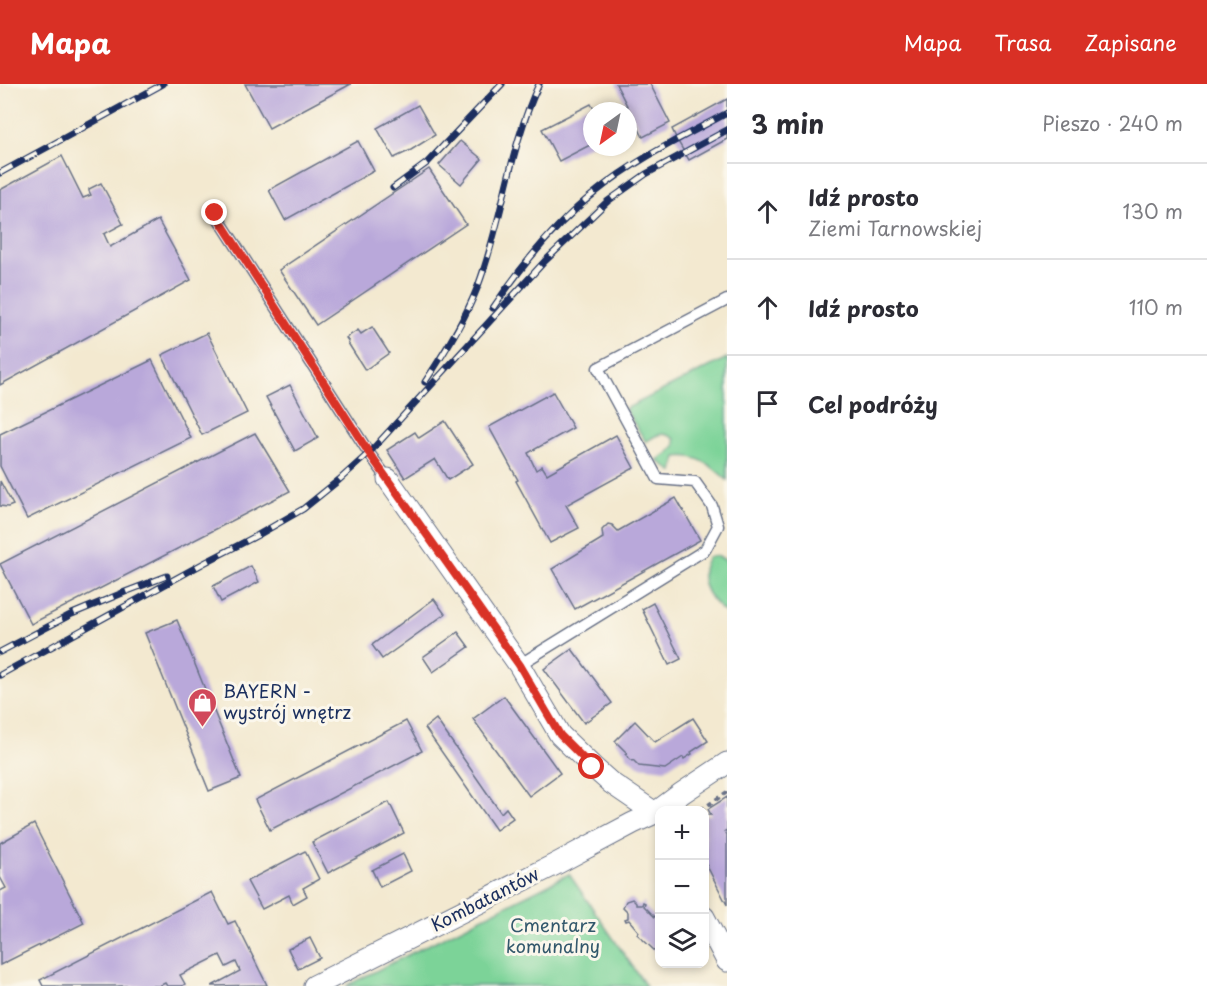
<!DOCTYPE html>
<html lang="pl">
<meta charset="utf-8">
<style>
body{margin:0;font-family:"Playpen Sans",sans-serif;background:#f2f2f3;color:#2b2b33}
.controls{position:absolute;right:18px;bottom:18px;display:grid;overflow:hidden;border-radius:12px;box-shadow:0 3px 9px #0003}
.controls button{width:54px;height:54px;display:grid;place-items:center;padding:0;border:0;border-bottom:2px solid #e1e1e2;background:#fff;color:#2b2b33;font:30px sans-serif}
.compass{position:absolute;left:583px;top:18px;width:54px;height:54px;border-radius:50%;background:#fff;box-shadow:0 3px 9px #0003;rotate:213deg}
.stop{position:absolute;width:18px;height:18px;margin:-14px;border:4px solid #d93025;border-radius:50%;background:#fff}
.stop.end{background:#d93025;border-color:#fff;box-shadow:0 2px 6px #0008}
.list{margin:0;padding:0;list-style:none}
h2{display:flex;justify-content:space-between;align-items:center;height:78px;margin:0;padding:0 24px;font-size:26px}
h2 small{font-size:20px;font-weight:400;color:#7c7c81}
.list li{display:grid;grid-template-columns:39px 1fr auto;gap:18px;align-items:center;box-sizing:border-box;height:96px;padding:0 24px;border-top:2px solid #e1e1e2}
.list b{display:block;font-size:22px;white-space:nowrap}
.list p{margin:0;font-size:20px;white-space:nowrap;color:#7c7c81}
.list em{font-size:20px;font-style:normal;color:#7c7c81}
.icon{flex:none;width:33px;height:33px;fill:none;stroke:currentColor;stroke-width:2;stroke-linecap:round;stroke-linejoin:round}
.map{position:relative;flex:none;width:727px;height:902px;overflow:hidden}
header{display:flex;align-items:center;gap:36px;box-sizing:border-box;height:84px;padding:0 30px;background:#d93025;color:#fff}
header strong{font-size:28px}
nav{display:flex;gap:33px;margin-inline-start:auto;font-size:21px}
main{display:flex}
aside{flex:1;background:#fff}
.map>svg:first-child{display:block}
.green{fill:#7bd398;stroke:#4b817b;stroke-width:1.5}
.building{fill:#b9a8da}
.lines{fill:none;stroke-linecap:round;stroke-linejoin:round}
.lane-casing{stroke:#677086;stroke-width:13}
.street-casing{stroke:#677086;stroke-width:23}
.path{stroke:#677086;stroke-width:4;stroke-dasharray:4.5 4.5;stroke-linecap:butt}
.lane{stroke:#fff;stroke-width:10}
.street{stroke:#fff;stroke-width:21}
.rail-casing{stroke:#1b2f5e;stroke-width:7}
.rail{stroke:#fbf7ec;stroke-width:4.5;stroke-dasharray:14;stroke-linecap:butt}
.route{stroke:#d93025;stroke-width:8}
.labels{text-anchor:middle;stroke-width:6;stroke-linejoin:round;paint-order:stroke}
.poi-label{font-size:18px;fill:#1b2f5e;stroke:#fbf7ec;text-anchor:start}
.street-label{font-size:18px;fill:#1b2f5e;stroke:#fbf7ec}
.park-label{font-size:18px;fill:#33586c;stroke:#fbf7ec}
</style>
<header>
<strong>Mapa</strong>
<nav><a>Mapa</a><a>Trasa</a><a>Zapisane</a></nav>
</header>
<main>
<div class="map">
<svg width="727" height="902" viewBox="0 0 727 902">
<rect width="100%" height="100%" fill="#fbf7ec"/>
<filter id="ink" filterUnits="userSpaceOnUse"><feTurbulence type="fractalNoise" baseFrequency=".0167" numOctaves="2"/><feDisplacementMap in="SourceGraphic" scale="12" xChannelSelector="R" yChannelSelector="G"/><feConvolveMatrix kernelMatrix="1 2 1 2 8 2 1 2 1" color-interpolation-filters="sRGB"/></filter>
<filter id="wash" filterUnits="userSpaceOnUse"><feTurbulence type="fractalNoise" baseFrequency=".008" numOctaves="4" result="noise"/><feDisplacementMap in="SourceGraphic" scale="24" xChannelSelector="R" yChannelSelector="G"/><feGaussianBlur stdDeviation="1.35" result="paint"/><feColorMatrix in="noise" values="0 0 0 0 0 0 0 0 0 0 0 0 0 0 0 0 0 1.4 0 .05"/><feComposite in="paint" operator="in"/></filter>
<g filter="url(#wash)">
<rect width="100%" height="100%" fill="#f3e9d0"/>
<g class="green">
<path d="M727,274v122c-15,-14 -29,-26 -51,-23l-3,15 -16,-12 10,-6 8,-8v-7c-12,-8 -18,-5 -29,3l-21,-33z"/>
<path d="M718,472l9,5v53c-13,-10 -26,-25 -24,-43 0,-5 3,-10 5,-14z"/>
<polygon points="569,790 646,902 346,902"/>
</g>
<g id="blocks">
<g class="building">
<polygon points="245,0 351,0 269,44"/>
<polygon points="616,0 650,0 670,39 643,53"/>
<polygon points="727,15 727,55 689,76 677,56 672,45"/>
<polygon points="591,20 595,27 592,27 592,60 559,77 542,45"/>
<polygon points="418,21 435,51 411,66 394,74 377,44"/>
<polygon points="358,57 374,87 285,136 269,106"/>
<polygon points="460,57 482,75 461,100 439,81"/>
<polygon points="62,72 83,114 91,111 89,107 89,105 101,99 123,140 104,150 110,163 158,136 191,196 0,301 0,106"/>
<polygon points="429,85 466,140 316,241 279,186"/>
<polygon points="372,243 389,269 365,286 348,259 349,258 346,254 358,246 361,250"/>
<polygon points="207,249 247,329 202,351 162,271"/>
<polygon points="152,276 191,354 27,435 0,382 0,350"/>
<polygon points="290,301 318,354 295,367 266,313"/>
<polygon points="553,308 573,344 528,369 536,386 542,382 547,390 616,351 634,384 566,421 579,444 550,459 516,397 518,396 489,343"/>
<polygon points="445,337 473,380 448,396 435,375 405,394 387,366 415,348 419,354"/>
<polygon points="255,349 290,407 31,540 0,480"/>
<polygon points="0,397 13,421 8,423 0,422"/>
<polygon points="676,414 700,456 575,525 552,485 603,454 602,446 608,440 612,441 618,447"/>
<polygon points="251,482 259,498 221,518 213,502"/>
<polygon points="434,515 445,530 382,575 372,561"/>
<polygon points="653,519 681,575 669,581 642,525"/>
<polygon points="177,536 241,694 209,707 145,549"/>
<polygon points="458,548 469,563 433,588 423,573"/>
<polygon points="572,565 612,619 584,639 544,585"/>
<polygon points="504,612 560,689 529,712 473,635"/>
<polygon points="693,634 708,657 691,668 692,670 684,675 683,673 665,685 639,682 633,676 632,677 625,670 627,669 615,657 635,637 655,658"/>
<polygon points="436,635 501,729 506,724 513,734 496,746 425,644"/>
<polygon points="406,637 422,667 270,746 255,716"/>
<polygon points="727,713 727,746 725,747 727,751 727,821 705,778 705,731 711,731 708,725"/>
<polygon points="389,718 404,749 328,789 312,758"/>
<polygon points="34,740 84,839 0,881 0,807 6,804 0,793 0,759"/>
<polygon points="305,767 319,795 303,804 307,812 293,820 289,811 262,825 247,797"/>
<polygon points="403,770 411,787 380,803 372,786"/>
<polygon points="212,808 228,840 235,837 267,901 212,902 240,887 236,878 226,883 220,871 180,891 185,900 182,902 167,902 165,899 159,902 43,902 40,896"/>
<polygon points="632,815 636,819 636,821 642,821 643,818 645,819 644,822 655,833 657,832 660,835 660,868 657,869 637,850 639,848 629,836 626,837 625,835 628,834 628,828 623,823 626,817"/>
<polygon points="310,854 320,874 298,885 288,865"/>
</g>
</g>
</g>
<g filter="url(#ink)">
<use href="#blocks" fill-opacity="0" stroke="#677086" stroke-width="1.5"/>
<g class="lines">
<defs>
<g id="lane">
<polyline points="215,129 369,369 388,395"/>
<polyline points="519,581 705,466 718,442 712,422 695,398 658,395 598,284 727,216"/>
</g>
<g id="street">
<polyline points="388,395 519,581 560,651 593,683 611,699 655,729"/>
<polyline points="704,833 727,877"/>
<polyline points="314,902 554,781 633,739 655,729 682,709 727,679"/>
</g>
</defs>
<use href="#lane" class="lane-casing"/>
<use href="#street" class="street-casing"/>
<polyline class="path" points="701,726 727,708"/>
<use href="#lane" class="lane"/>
<use href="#street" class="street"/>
<defs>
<g id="rail">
<polyline points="0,89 163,0"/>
<polyline points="393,104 427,79 502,0"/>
<path d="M493,224c29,-43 63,-85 104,-117 39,-32 86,-54 130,-78"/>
<path d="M425,298c20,-30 40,-62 53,-96 25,-66 31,-138 61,-202"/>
<polyline points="0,568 72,530 125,508 167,492"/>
<polyline points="0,591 204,479 258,451 303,425 339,396 369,369 545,177 608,117 646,90 727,46"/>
</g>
</defs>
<use href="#rail" class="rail-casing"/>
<use href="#rail" class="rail"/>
</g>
</g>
<g class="lines" filter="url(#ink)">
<polyline class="route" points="215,129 369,369 519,581 560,651 592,683"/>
</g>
<defs>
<symbol id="shop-pin" viewBox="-11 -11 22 30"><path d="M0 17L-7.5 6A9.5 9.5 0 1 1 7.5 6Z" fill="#d1495b" stroke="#fbf7ec"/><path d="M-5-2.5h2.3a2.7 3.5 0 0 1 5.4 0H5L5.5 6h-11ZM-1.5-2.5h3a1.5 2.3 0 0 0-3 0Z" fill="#fff"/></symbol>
</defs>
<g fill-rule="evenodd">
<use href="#shop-pin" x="186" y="602" width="33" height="45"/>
</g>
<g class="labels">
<g class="poi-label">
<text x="223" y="614">BAYERN -<tspan x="223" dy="21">wystrój wnętrz</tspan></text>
</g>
<g class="street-label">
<text transform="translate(485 816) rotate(-27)" y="6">Kombatantów</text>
</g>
<g class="park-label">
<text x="553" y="848">Cmentarz<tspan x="553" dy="21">komunalny</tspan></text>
</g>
</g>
</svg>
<div class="controls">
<button>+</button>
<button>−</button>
<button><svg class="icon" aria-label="layers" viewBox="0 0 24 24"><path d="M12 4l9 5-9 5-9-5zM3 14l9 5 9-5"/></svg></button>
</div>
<svg class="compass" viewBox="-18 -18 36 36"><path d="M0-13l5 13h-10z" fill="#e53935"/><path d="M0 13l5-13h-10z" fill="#7c7c81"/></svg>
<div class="stop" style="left:592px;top:683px"></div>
<div class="stop end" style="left:215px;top:129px"></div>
</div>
<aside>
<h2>3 min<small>Pieszo · 240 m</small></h2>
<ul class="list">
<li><svg class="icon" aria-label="ahead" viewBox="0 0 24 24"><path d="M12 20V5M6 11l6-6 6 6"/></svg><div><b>Idź prosto</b><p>Ziemi Tarnowskiej</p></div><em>130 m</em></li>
<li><svg class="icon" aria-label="ahead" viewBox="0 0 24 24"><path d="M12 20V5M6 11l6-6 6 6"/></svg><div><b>Idź prosto</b></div><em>110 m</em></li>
<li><svg class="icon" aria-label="arrive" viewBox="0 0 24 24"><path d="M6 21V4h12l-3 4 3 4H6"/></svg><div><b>Cel podróży</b></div></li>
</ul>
</aside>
</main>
